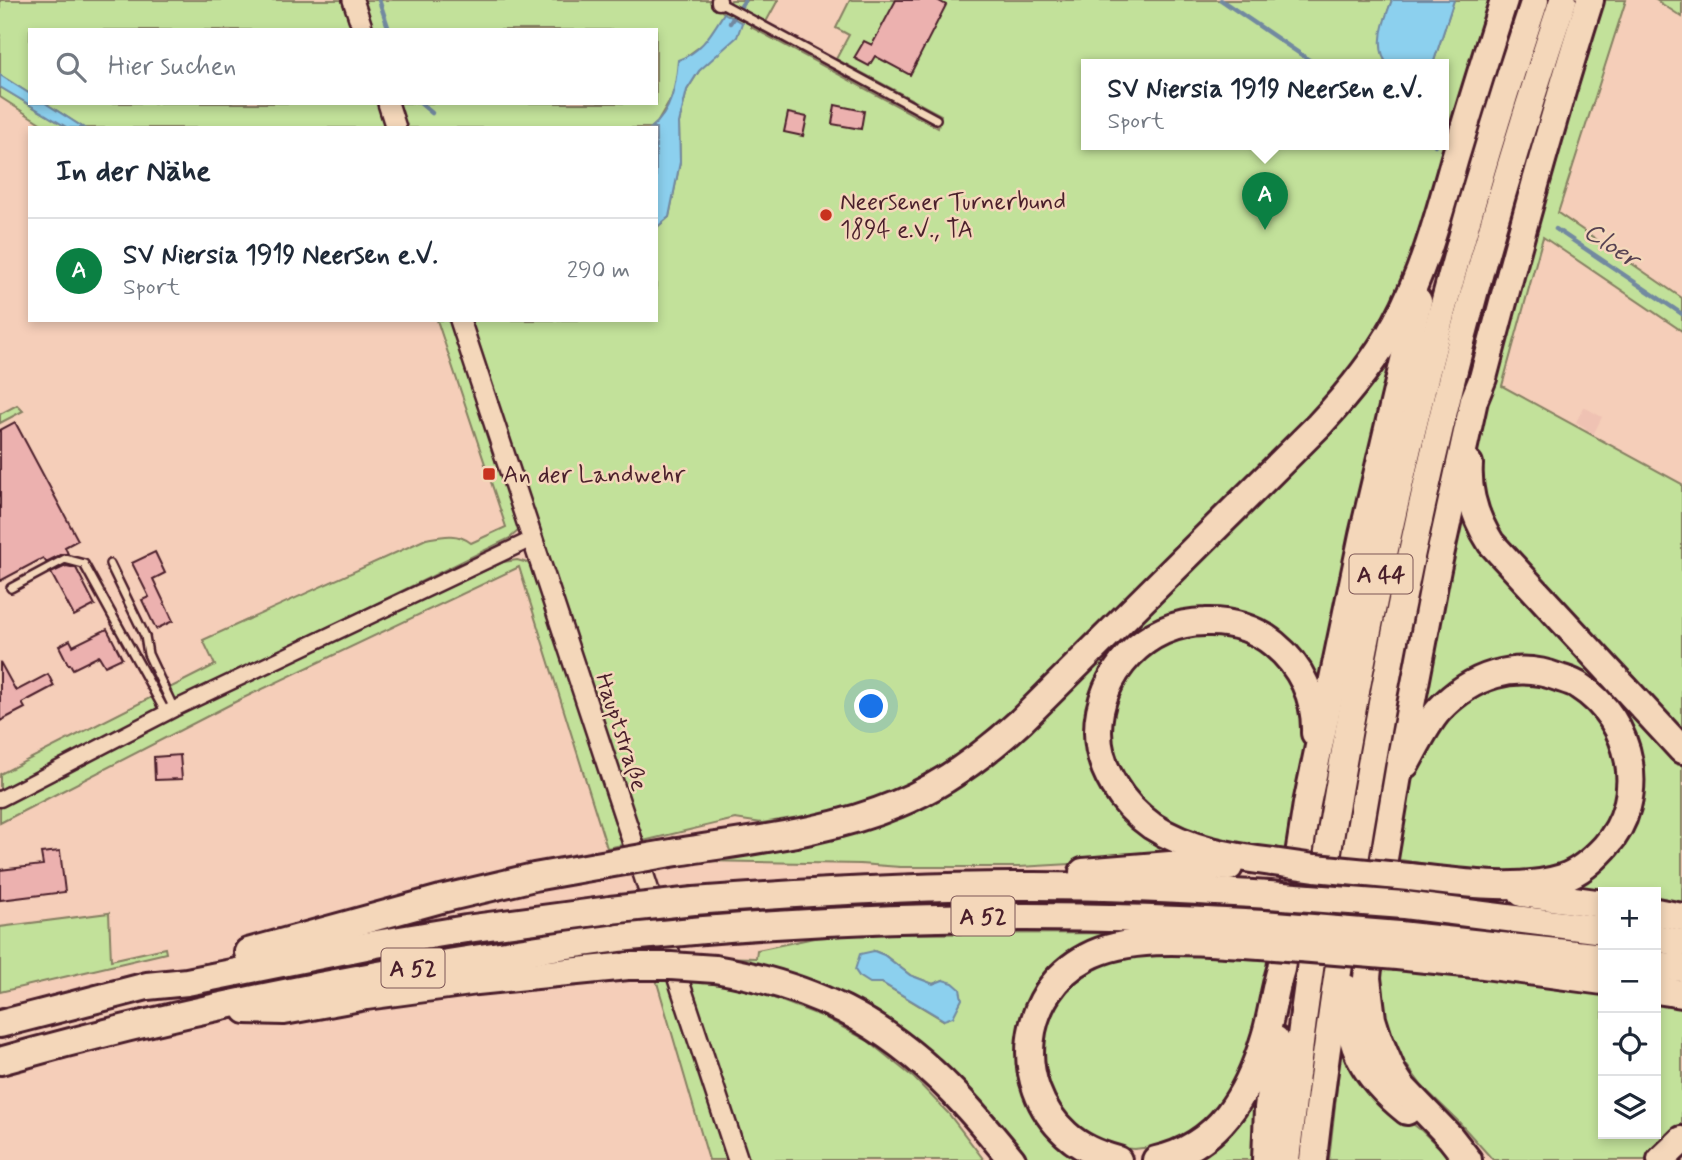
<!DOCTYPE html>
<html lang="de">
<meta charset="utf-8">
<style>
body{margin:0;font-family:Mynerve,sans-serif;background:#f6f6f7;color:#1f2937}
.controls{position:absolute;right:21px;bottom:21px;display:grid;overflow:hidden;border-radius:0px;box-shadow:0 4px 10px #0003}
.controls button{width:63px;height:63px;display:grid;place-items:center;padding:0;border:0;border-bottom:2px solid #e0e1e3;background:#fff;color:#1f2937;font:35px sans-serif}
.you{position:absolute;left:872px;top:707px;width:24px;height:24px;margin:-18px;border:5px solid #fff;border-radius:50%;background:#1a73e8;box-shadow:0 0 0 10px #1a73e833}
.badge{display:grid;place-items:center;width:46px;height:46px;border-radius:50%;background:#0b8043;color:#fff;font-size:23px;font-weight:700}
.pin{position:absolute;translate:-50% -58px;filter:drop-shadow(0 2px 4px #0008)}
.pin::after{content:'';position:absolute;top:37px;width:24px;height:21px;background:inherit;clip-path:polygon(0 0,100% 0,50% 100%)}
.popup{position:absolute;left:1081px;top:59px;width:368px;height:91px;box-sizing:border-box;display:grid;place-content:center;border-radius:0px;background:#fff;filter:drop-shadow(0 2px 5px #0005);font-size:23px;white-space:nowrap;color:#747a83}
.popup b{font-size:26px;color:#1f2937}
.popup::after{content:'';position:absolute;left:50%;top:100%;margin-left:-14px;border:14px solid transparent;border-top-color:#fff}
.list{margin:0;padding:0;list-style:none}
h2{display:flex;justify-content:space-between;align-items:center;height:91px;margin:0;padding:0 28px;font-size:30px}
h2 small{font-size:23px;font-weight:400;color:#747a83}
.list li{display:grid;grid-template-columns:46px 1fr auto;gap:21px;align-items:center;box-sizing:border-box;height:105px;padding:0 28px;border-top:2px solid #e0e1e3}
.list b{display:block;font-size:26px;white-space:nowrap}
.list p{margin:0;font-size:23px;white-space:nowrap;color:#747a83}
.list em{font-size:23px;font-style:normal;color:#747a83}
.icon{flex:none;width:38px;height:38px;fill:none;stroke:currentColor;stroke-width:2;stroke-linecap:round;stroke-linejoin:round}
.map{position:relative;flex:none;width:1682px;height:1160px;overflow:hidden}
.search{position:absolute;background:#fff;box-shadow:0 4px 10px #0003;left:28px;top:28px;width:630px;height:77px;display:flex;align-items:center;gap:18px;box-sizing:border-box;padding:0 24px;border-radius:0px;color:#747a83;font-size:26px}
.panel{position:absolute;background:#fff;box-shadow:0 4px 10px #0003;left:28px;top:126px;width:630px;height:196px;border-radius:0px}
.map>svg:first-child{display:block}
.built{fill:#efc2b3}
.green{fill:#c2e19a;stroke:#868062;stroke-width:2;fill-rule:evenodd}
.water{fill:#8cd0ee;stroke:#7289a0;stroke-width:2}
.lines{fill:none;stroke-linecap:round;stroke-linejoin:round}
.stream{stroke:#7289a0;stroke-width:4.5}
.building{fill:#ecb1af;stroke:#4a1f2b;stroke-width:2}
.lane-casing{stroke:#4a1f2b;stroke-width:12}
.street-casing{stroke:#4a1f2b;stroke-width:19}
.secondary-casing{stroke:#4a1f2b;stroke-width:24}
.highway-casing{stroke:#4a1f2b;stroke-width:32}
.lane{stroke:#f4d7ba;stroke-width:7}
.street{stroke:#f4d7ba;stroke-width:14}
.secondary{stroke:#f4d7ba;stroke-width:19}
.highway{stroke:#f4d7ba;stroke-width:26}
.highway-bridge-casing{stroke:#4a1f2b;stroke-width:32;stroke-linecap:butt}
.highway-bridge{stroke:#f4d7ba;stroke-width:26}
.poi-dot{fill:#c8321e;stroke:#f4d7ba;stroke-width:2.5}
.labels{text-anchor:middle;stroke-width:5;stroke-linejoin:round;paint-order:stroke}
.shield{fill:#f4d7ba;stroke:#7d5656;stroke-width:2}
.shield-label{font-size:23px;font-weight:bold;fill:#4a1f2b}
.poi-label{font-size:24px;fill:#4a1f2b;stroke:#f4d7ba;text-anchor:start}
.street-label{font-size:24px;fill:#4a1f2b;stroke:#f4d7ba}
.water-label{font-size:26px;font-style:italic;fill:#574252;stroke:#f4d7ba}
</style>
<div class="map">
<svg width="1682" height="1160" viewBox="0 0 1682 1160">
<rect width="100%" height="100%" fill="#f5ceb9"/>
<filter id="ink" filterUnits="userSpaceOnUse"><feTurbulence type="fractalNoise" baseFrequency=".0143" numOctaves="2"/><feDisplacementMap in="SourceGraphic" scale="14" xChannelSelector="R" yChannelSelector="G"/><feConvolveMatrix kernelMatrix="1 2 1 2 8 2 1 2 1" color-interpolation-filters="sRGB"/></filter>
<g filter="url(#ink)">
<polygon class="built" points="1584,407 1602,417 1593,435 1585,431 1586,428 1576,422"/>
<g class="green">
<polygon points="0,0 342,0 352,30 30,30 30,94 0,75"/>
<path d="M360,0h353l-1,3 12,10 7,-13h47l-12,22 -10,-5 -5,10 187,101 3,-13 -105,-56 13,-24 -13,-7 14,-28h542c-7,18 -17,46 -5,64h-301v80h358v-80h-11l21,-64h42l-86,279 -58,94 -284,288 -75,67 -36,27 -38,23 -45,21 -39,12 -73,12 -27,-4 -96,23 -173,-522h190v-92l13,-11 11,-55 -1,-39 8,-33 12,-19 25,-57 -18,28 -22,16 -13,41 -14,24 -6,5h-249l-8,-25h262v-73h-286z"/>
<polygon points="1604,0 1626,0 1558,213 1682,298 1682,331 1543,237 1502,386 1682,484 1682,734 1504,544 1490,521 1476,468 1478,440 1491,378 1596,20"/>
<polygon points="1656,0 1682,0 1682,17"/>
<polygon points="0,87 68,128 48,128 0,97"/>
<polygon points="45,103 377,103 385,128 84,128"/>
<path d="M437,320h13l68,203v8l-8,7 -288,141 -222,113v-18l215,-109 -12,-25 223,-101c16,-3 31,-7 45,4l35,-16z"/>
<polygon points="1396,339 1317,700 1232,617 1116,660 1099,775 1211,856 1019,867 900,867 860,864 701,861 929,801"/>
<polygon points="17,405 23,411 0,423 0,414"/>
<polygon points="1462,495 1682,759 1682,902 1656,898 1656,892 1608,892 1394,859"/>
<polygon points="517,560 528,563 533,570 622,845 607,848 519,567 235,702 0,823 0,805 228,690 503,562"/>
<path d="M1202,634c8,1 18,0 27,2 42,8 71,48 76,88 3,18 -2,37 -5,54 -5,25 -10,50 -14,75 -42,-8 -98,-14 -132,-41 -42,-34 -58,-80 -30,-128 11,-20 29,-37 51,-45 8,-2 18,-3 27,-5z"/>
<polygon points="109,913 111,960 165,948 166,953 0,992 0,927"/>
<path d="M1158,933l-88,26 -47,107 74,94h-74l-95,-104 -213,-99 41,1 1,-8 57,-12 55,-4zM874,951l10,4 26,20 23,9 10,-4v40l-61,-37z"/>
<polygon points="1146,953 1270,958 1259,1022 1233,1086 1219,1108 1202,1124 1184,1138 1162,1146 1134,1149 1122,1148 1091,1138 1063,1115 1048,1088 1042,1054 1044,1030 1053,1006 1073,980 1098,963"/>
<polygon points="1378,967 1397,967 1603,992 1603,1134 1656,1134 1656,1001 1682,1005 1682,1134 1654,1160 1493,1160 1457,1120 1422,1086 1400,1056 1387,1024"/>
<polygon points="656,979 736,984 824,1017 868,1041 914,1078 948,1113 984,1160 709,1160"/>
<polygon points="1343,1033 1392,1108 1422,1131 1446,1154 1450,1160 1329,1160"/>
<polygon points="1259,1070 1259,1160 1175,1160"/>
</g>
<g class="water">
<path d="M1392,0h62l-21,64h-46c-13,-19 -3,-44 5,-64z"/>
<path d="M724,13l18,10 -5,14 -38,34 -12,19 -8,33 1,39 -11,55 -13,11v-100h-5c21,-16 25,-44 27,-68 23,-7 34,-28 46,-47z"/>
<polygon points="0,75 30,94 30,103 45,103 84,128 68,128 0,87"/>
<polygon points="874,951 884,955 910,975 933,984 943,980 953,983 960,989 962,999 953,1017 944,1020 882,983 870,983 859,976 855,970 860,954"/>
</g>
<g class="lines">
<g class="stream">
<polyline points="379,0 389,30"/>
<polyline points="1221,0 1315,64"/>
<polyline points="730,23 745,0"/>
<polyline points="420,103 432,113"/>
<polyline points="1434,144 1435,145"/>
<polyline points="1556,229 1682,314"/>
</g>
</g>
<g class="building">
<polygon points="896,0 937,0 946,5 910,75 875,56 869,66 854,58 864,41 872,45"/>
<polygon points="835,105 864,111 861,129 832,124"/>
<polygon points="788,113 807,117 803,136 784,132"/>
<polygon points="15,422 78,540 65,547 68,554 62,554 46,562 43,558 0,581 0,430"/>
<polygon points="155,552 165,573 153,579 173,621 156,629 142,600 149,597 132,563"/>
<polygon points="66,566 76,568 95,605 74,616 51,573"/>
<polygon points="107,629 122,658 105,666 99,656 73,669 70,664 68,664 59,646 70,640 73,646"/>
<polygon points="0,662 16,691 48,674 54,686 22,703 25,708 0,721"/>
<polygon points="180,755 182,779 155,780 154,757"/>
<polygon points="60,851 65,892 0,900 0,870 43,865 41,853"/>
</g>
<g class="lines">
<defs>
<g id="lane">
<polyline points="719,2 936,119"/>
<polyline points="110,564 145,636 148,654 174,709"/>
<polyline points="11,588 65,559 84,564 166,713"/>
</g>
<g id="street">
<polyline points="719,2 719,0"/>
<polyline points="0,799 174,709 532,539"/>
</g>
<g id="secondary">
<polyline points="353,0 363,30"/>
<polyline points="388,103 396,128"/>
<polyline points="460,320 738,1160"/>
</g>
<g id="highway">
<path d="M1469,464c-2,29 6,54 22,79l191,207"/>
<path d="M1406,764c9,-16 21,-41 33,-54 32,-34 76,-50 121,-32 6,2 14,4 19,8 54,34 70,113 26,161 -12,13 -25,25 -43,31 -44,14 -107,4 -153,-1"/>
<path d="M677,852c73,-12 151,-19 220,-48 47,-19 87,-49 124,-83l298,-296c29,-31 56,-64 77,-102 28,-51 43,-109 59,-165 16,-53 32,-105 49,-158"/>
<path d="M1273,862c-41,-5 -86,-13 -121,-36 -30,-21 -54,-57 -54,-94 0,-59 48,-110 107,-110 25,-1 50,6 69,22 27,22 42,54 41,89"/>
<polyline points="1083,872 1170,865 1229,867"/>
<polyline points="1522,893 1603,904"/>
<path d="M694,901c106,-8 213,-15 319,-15 86,-1 171,4 256,9"/>
<polyline points="1404,905 1603,930"/>
<polyline points="1656,912 1682,917"/>
<path d="M704,930c186,-15 372,-17 559,-6"/>
<polyline points="1399,935 1603,957"/>
<polyline points="1656,938 1682,943"/>
<polyline points="248,952 441,899 534,877 596,866"/>
<polyline points="1397,956 1484,965 1603,981"/>
<polyline points="1656,965 1682,968"/>
<path d="M715,969c98,17 168,51 238,123 21,21 40,45 59,68"/>
<path d="M1346,988c1,57 16,87 61,123"/>
<polyline points="1656,990 1682,994"/>
<polyline points="246,1010 284,1011 366,996 477,981 628,966"/>
<polyline points="0,1024 147,986 187,982 376,944 466,929 610,910"/>
<path d="M0,1061c203,-57 410,-96 619,-123"/>
<path d="M1118,1160c-19,-5 -37,-12 -52,-26 -55,-50 -46,-142 21,-177 47,-25 122,-14 174,-12"/>
<path d="M1156,1160c63,-14 92,-65 109,-123 7,-22 9,-46 16,-68l26,-165 56,-269 55,-234"/>
<polyline points="1266,1160 1268,1108 1276,1040"/>
<path d="M1286,1160c43,-391 124,-787 249,-1160"/>
<path d="M1313,1160c9,-85 22,-170 35,-255 29,-190 66,-380 114,-567 30,-114 64,-226 101,-338"/>
<path d="M1468,1160l-18,-23 -48,-50 -9,-14 -15,-35 -6,-19 -5,-41 5,-49 30,-177 35,-183 37,-169 9,-22c33,-127 67,-253 107,-378"/>
<polyline points="1661,1160 1682,1140"/>
</g>
</defs>
<use href="#lane" class="lane-casing"/>
<use href="#street" class="street-casing"/>
<use href="#secondary" class="secondary-casing"/>
<use href="#highway" class="highway-casing"/>
<use href="#lane" class="lane"/>
<use href="#street" class="street"/>
<use href="#secondary" class="secondary"/>
<use href="#highway" class="highway"/>
<defs>
<g id="highway-bridge">
<polyline points="1273,862 1315,868 1409,877"/>
<polyline points="596,866 677,852"/>
<polyline points="1269,895 1404,905"/>
<polyline points="610,910 694,901"/>
<polyline points="1263,924 1399,935"/>
<polyline points="619,938 704,930"/>
<polyline points="1261,945 1397,956"/>
<polyline points="628,966 671,966 715,969"/>
</g>
</defs>
<use href="#highway-bridge" class="highway-bridge-casing"/>
<use href="#highway-bridge" class="highway-bridge"/>
</g>
</g>
<g class="poi-dot">
<circle cx="826" cy="215" r="7"/>
<rect x="482" y="467" width="14" height="14" rx="3.5"/>
</g>
<g class="labels">
<g class="shield">
<rect x="1349.5" y="554.5" width="63" height="39" rx="5"/>
<rect x="951.5" y="896.5" width="63" height="39" rx="5"/>
<rect x="381.5" y="948.5" width="63" height="39" rx="5"/>
</g>
<g class="shield-label">
<text x="1381" y="582">A 44</text>
<text x="983" y="924">A 52</text>
<text x="413" y="976">A 52</text>
</g>
<g class="poi-label">
<text x="840" y="209">Neersener Turnerbund<tspan x="840" dy="28">1894 e.V., TA</tspan></text>
<text x="503" y="482">An der Landwehr</text>
</g>
<g class="street-label">
<text transform="translate(622 732) rotate(72)" y="8">Hauptstraße</text>
</g>
<g class="water-label">
<text transform="translate(1612 244) rotate(34)" y="9">Cloer</text>
</g>
</g>
</svg>
<div class="controls">
<button>+</button>
<button>−</button>
<button><svg class="icon" aria-label="locate" viewBox="0 0 24 24"><circle cx="12" cy="12" r="6"/><path d="M12 2v4M12 18v4M2 12h4M18 12h4"/></svg></button>
<button><svg class="icon" aria-label="layers" viewBox="0 0 24 24"><path d="M12 4l9 5-9 5-9-5zM3 14l9 5 9-5"/></svg></button>
</div>
<div class="you"></div>
<div class="pin badge" style="left:1265px;top:230px">A</div>
<div class="popup"><b>SV Niersia 1919 Neersen e.V.</b>Sport</div>
<div class="search"><svg class="icon" aria-label="search" viewBox="0 0 24 24"><circle cx="10" cy="10" r="6"/><path d="M15 15l6 6"/></svg>Hier suchen</div>
<section class="panel">
<h2>In der Nähe<small></small></h2>
<ul class="list">
<li><span class="badge">A</span><div><b>SV Niersia 1919 Neersen e.V.</b><p>Sport</p></div><em>290 m</em></li>
</ul>
</section>
</div>
